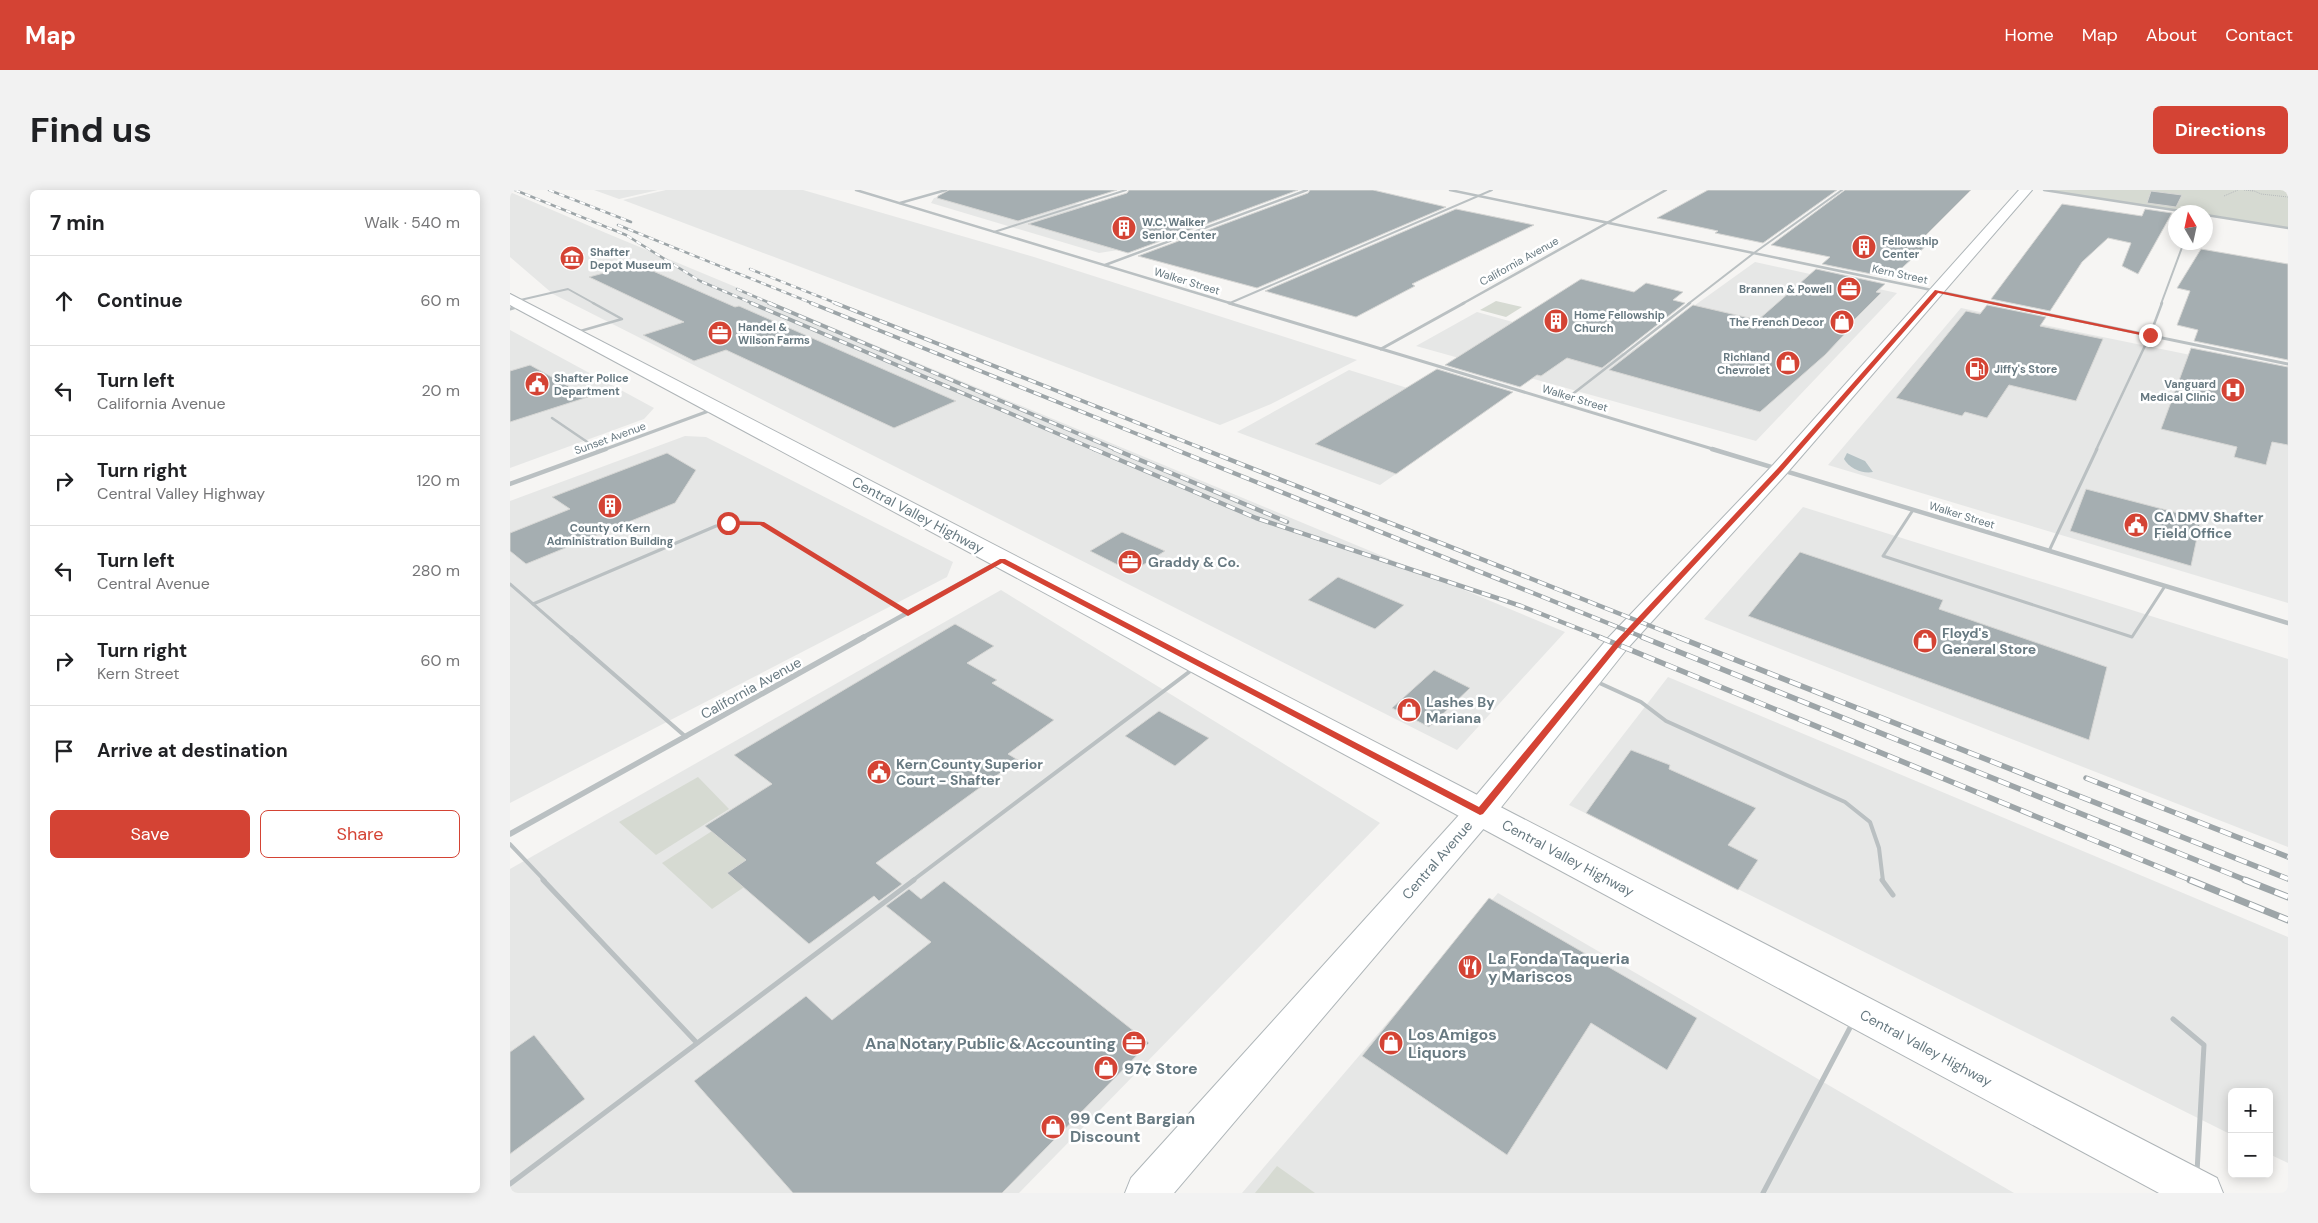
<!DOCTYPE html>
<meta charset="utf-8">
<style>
body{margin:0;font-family:"DM Sans",sans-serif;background:#f2f2f2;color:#202124}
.controls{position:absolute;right:15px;bottom:15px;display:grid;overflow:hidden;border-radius:8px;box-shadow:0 2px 12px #0003}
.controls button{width:45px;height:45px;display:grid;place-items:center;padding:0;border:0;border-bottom:1px solid #e0e0e0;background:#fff;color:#202124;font:25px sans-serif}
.compass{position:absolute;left:1658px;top:15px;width:45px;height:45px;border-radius:50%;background:#fff;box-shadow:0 2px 12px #0003;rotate:351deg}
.stop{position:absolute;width:15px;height:15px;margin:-11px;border:4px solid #d44334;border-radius:50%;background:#fff}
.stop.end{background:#d44334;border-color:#fff;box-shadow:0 1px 5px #0008}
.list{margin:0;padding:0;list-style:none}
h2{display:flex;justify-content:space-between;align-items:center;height:65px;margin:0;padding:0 20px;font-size:21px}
h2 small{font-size:16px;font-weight:400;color:#757577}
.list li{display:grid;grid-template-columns:32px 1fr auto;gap:15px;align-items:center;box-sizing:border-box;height:90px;padding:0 20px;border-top:1px solid #e0e0e0}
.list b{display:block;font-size:19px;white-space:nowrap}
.list p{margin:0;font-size:16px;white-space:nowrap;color:#757577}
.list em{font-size:16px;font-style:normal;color:#757577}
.actions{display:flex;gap:10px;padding:15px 20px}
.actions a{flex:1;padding:11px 0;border:1px solid #d44334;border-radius:8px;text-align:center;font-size:18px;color:#d44334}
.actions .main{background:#d44334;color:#fff}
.icon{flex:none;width:28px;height:28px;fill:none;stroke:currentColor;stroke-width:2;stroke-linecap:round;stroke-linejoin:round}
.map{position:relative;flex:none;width:1778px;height:1003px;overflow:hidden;border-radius:8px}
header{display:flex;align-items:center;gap:30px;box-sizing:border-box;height:70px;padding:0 25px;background:#d44334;color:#fff}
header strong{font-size:24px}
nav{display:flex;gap:28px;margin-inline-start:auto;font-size:18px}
.intro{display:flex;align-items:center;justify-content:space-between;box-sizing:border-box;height:120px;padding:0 30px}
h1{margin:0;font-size:35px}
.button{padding:12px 22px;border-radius:8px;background:#d44334;color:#fff;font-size:18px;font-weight:700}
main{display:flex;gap:30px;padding:0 30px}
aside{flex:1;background:#fff;border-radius:8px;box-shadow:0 2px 12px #0003}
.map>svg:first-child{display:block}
.built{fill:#e6e7e6}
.green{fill:#d6dad2}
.water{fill:#b5c2c5}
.building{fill:#a5aeb1;stroke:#d7d7d5}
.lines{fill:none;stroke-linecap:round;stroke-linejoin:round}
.secondary-casing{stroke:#afb6b9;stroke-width:2}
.primary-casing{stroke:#aeb4b7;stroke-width:2}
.path{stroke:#b5b9bb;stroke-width:1;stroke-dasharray:1 1;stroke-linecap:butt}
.lane-far4{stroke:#bac0c2;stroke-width:2}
.lane-far3{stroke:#bac0c2;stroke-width:2.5}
.lane-far2{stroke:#bac0c2;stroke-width:3}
.lane-far1{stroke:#bac0c2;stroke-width:4}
.lane{stroke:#bac0c2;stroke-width:5}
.street-far3{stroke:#bac0c2;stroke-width:2.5}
.street-far2{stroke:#bac0c2;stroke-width:3}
.street-far1{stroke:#bac0c2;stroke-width:4.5}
.street{stroke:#bac0c2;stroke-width:5.5}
.secondary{fill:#fff;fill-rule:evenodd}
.primary{fill:#fff;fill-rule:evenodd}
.rail-far4-casing{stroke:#9da5a8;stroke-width:2.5}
.rail-far3-casing{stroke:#9da5a8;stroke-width:4}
.rail-far2-casing{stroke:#9da5a8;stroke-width:4.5}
.rail-far1-casing{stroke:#9da5a8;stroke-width:5.5}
.rail-casing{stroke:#9da5a8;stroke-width:7}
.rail-far4{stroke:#fff;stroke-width:2;stroke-dasharray:5.5;stroke-linecap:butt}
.rail-far3{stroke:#fff;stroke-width:2.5;stroke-dasharray:8;stroke-linecap:butt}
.rail-far2{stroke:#fff;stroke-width:3;stroke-dasharray:9;stroke-linecap:butt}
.rail-far1{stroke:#fff;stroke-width:4;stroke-dasharray:12;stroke-linecap:butt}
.rail{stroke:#fff;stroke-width:5;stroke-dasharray:16;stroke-linecap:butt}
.route{fill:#d44334}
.labels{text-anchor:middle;stroke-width:5;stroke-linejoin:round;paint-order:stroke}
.far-poi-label{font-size:11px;font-weight:bold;fill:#677981;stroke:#fff;text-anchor:start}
.far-street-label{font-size:11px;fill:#677981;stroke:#fff}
.street-label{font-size:14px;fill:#677981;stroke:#fff}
.poi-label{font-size:14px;font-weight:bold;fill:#677981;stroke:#fff;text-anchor:start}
.near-poi-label{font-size:16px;font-weight:bold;fill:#677981;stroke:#fff;text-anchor:start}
</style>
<header>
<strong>Map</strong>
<nav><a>Home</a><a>Map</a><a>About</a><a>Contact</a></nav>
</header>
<div class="intro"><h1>Find us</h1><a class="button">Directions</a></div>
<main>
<aside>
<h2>7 min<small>Walk · 540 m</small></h2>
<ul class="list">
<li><svg class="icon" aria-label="ahead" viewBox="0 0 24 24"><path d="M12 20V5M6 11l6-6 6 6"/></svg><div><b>Continue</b></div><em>60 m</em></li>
<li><svg class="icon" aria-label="left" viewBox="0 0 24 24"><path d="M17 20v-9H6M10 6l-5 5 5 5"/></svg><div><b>Turn left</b><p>California Avenue</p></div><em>20 m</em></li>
<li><svg class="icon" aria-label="right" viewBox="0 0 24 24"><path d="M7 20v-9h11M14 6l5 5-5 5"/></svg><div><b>Turn right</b><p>Central Valley Highway</p></div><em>120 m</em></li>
<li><svg class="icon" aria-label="left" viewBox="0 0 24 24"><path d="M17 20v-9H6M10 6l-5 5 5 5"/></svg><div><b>Turn left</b><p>Central Avenue</p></div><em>280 m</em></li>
<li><svg class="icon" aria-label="right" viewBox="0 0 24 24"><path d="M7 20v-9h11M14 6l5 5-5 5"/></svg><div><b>Turn right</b><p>Kern Street</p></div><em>60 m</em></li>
<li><svg class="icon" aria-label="arrive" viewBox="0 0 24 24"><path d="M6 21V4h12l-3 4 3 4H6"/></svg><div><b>Arrive at destination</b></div></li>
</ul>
<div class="actions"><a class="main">Save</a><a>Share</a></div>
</aside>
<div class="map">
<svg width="1778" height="1003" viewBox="0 0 1778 1003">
<rect width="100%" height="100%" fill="#f6f5f3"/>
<g class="built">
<polygon points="84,0 148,0 109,9"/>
<polygon points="156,0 293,0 524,67 847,170 761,214 710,235 113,10"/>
<polygon points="456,0 517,0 575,16 621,58 589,63 421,13 424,8"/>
<polygon points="0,2 96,43 1055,442 947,560 43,104 0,67"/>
<polygon points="1245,72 1387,103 1246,251 906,156 967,122 1117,164"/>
<polygon points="1451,118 1778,185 1778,413 1318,275"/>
<polygon points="0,140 144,218 134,229 0,278"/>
<polygon points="839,180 975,222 870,295 727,242"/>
<polygon points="175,246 196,247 443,372 437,387 0,613 0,311"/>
<polygon points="1293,317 1778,469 1778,657 1194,429"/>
<polygon points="491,400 870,633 509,1003 0,1003 0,679"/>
<polygon points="1158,487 1778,747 1778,973 1759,964 1759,902 1722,902 1722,945 1059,615"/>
<polygon points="988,703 1504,1003 732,1003"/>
</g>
<g class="green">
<polygon points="1534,0 1778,0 1778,38 1696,25 1696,22 1677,22"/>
<polygon points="986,111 1012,117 996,127 970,120"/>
<polygon points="188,587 219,619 146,665 109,632"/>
<polygon points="213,634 255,669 243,691 202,719 152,673"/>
<polygon points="767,976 805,1003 745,1003"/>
</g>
<path class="water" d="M1337,263l18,8 8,11c-11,2 -24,-4 -29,-13z"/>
<g class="building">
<polygon points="439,0 607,0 508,31 427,8 428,6"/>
<polygon points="619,0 788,0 618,63 518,34 617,3"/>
<polygon points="800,0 863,0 936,17 747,98 628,66 798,3"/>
<polygon points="1198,0 1327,0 1253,53 1205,43 1208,41 1147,28"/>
<polygon points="1335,0 1461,0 1409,52 1418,54 1381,88 1312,74 1320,67 1261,55"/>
<polygon points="1641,1 1672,5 1666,17 1637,13"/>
<polygon points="1552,14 1632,26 1635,19 1662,23 1628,84 1612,76 1621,53 1598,48 1572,72 1540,121 1481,109"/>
<polygon points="946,19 1024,35 902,94 905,96 846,127 755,101"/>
<polygon points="1691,59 1778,74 1778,170 1684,151 1688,140 1667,135 1680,101 1667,98"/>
<polygon points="127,74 225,117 229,116 446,211 384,238 216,160 184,171 133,145 174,132 79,87"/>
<polygon points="1306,79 1375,94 1366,102 1371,103 1342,132 1345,133 1315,165 1250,222 1099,180 1183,115 1248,130"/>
<polygon points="1071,89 1124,102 1136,93 1173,102 1163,110 1175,113 1092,178 1057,168 1031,186 1027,185 1010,197 935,175"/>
<polygon points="1477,115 1536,127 1530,136 1593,149 1566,211 1499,195 1477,228 1455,222 1452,226 1386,208 1456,121 1470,124"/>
<polygon points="1681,158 1778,177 1778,255 1762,252 1756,275 1724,267 1727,257 1651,239"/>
<polygon points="20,175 78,207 0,232 0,181"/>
<polygon points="927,179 1003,202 886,284 805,254"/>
<polygon points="157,263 186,280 165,313 16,374 0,361 0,343 60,319 42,307"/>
<polygon points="1576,299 1691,329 1681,376 1560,341"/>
<polygon points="612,342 655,361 622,382 580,361"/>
<polygon points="1290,362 1433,410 1429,419 1597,477 1579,550 1238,426"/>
<polygon points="828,387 894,415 865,439 798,410"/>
<polygon points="445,434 484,456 457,473 487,490 482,493 544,530 498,564 508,570 366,673 392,694 369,711 364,706 299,754 217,683 236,670 195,636 262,594 224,565"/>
<polygon points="924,480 960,498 919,537 882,518"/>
<polygon points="649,521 699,548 665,576 615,546"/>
<polygon points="1121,560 1160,575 1159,579 1246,618 1218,655 1248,670 1228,700 1076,623"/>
<polygon points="434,691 639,853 492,1003 283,1003 184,891 296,806 322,830 421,752 376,716 399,699 411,709"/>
<polygon points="979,708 1187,828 1157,880 1081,833 997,965 852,866"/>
<polygon points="24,845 75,909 0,964 0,862"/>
</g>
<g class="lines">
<defs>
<polygon id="secondary" points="1509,0 1522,0 1277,283 1116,460 981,630 664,1003 615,1003 621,988 959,614 1098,448 1263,275"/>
<polygon id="primary" points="0,104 1707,988 1713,1003 1649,1003 0,115"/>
</defs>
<use href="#secondary" class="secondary-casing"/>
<use href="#primary" class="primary-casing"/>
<g class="path">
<polyline points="1734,0 1743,1"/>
<polyline points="1742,0 1751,4 1778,7"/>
<polyline points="1714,6 1728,0"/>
</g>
<g class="lane-far4">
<polyline points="484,42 616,0"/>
<polyline points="6,111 58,99 85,114"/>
<polyline points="720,113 982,0"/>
<polyline points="1178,114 1244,63 1332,0"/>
<polyline points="1651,114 1674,52"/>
</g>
<g class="lane-far3">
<polyline points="67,142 112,129 83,113"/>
<polyline points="1051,213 1180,113"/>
<polyline points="42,228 89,260"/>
<polyline points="1586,260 1640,145 1652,113"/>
</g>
<g class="lane-far2">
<polyline points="87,259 90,261"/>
<polyline points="1403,320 1373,366 1622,447 1655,396"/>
<polyline points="1539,361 1587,259"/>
<polyline points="0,394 62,448"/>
<polyline points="23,414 206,336 231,332 251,333 398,423"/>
</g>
<g class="lane-far1">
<polyline points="61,447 176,547"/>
<polyline points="1085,491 1131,512 1156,531 1335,612 1360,632 1369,658 1373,691"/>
<polyline points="0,654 35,691"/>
<polyline points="402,691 683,479"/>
</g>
<g class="lane">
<polyline points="33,690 187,853"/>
<polyline points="1372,690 1383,705"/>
<polyline points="1663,829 1694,855 1687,982"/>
<polyline points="0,994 404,690"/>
<polyline points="1253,1003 1343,832"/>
</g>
<g class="street-far3">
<polyline points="346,0 723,114"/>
<polyline points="940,0 1489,114"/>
<polyline points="1534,0 1677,22"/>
<polyline points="390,13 436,0"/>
<polyline points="1696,25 1778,38"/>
<polyline points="595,75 797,0"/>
<polyline points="952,114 1156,0"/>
</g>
<g class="street-far2">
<polyline points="719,113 1206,260"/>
<polyline points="1483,113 1778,174"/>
<polyline points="0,119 10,116"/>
<polyline points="871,159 954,113"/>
<polyline points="93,260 204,219"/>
</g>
<g class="street-far1">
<polyline points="1202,259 1778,433"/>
<polyline points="0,294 96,259"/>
<polyline points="352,448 489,372"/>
</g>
<polyline class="street" points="0,644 354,447"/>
<use href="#secondary" class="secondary"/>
<use href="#primary" class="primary"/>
<defs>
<g id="rail-far4">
<polyline points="5,0 116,45 190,91 244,114"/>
<polyline points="39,0 121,32"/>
<polyline points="108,35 304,114"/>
<polyline points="240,79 328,114"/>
<polyline points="227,99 262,114"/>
</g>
<g id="rail-far3">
<polyline points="241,113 586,260"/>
<polyline points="259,113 607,260"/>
<polyline points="301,113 667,260"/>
<polyline points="325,113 696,260"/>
</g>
<g id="rail-far2">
<polyline points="584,259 746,328 1011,416 1092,448"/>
<polyline points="604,259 777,332"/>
<polyline points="664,259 1135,448"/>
<polyline points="693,259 1171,448"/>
</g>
<g id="rail-far1">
<polyline points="1089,447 1683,691"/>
<polyline points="1132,447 1738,691"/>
<polyline points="1168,447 1778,689"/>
<polyline points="1576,588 1778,667"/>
</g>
<g id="rail">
<polyline points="1680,690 1778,730"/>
<polyline points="1735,690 1778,707"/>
</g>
</defs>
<use href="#rail-far4" class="rail-far4-casing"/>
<use href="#rail-far3" class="rail-far3-casing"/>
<use href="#rail-far2" class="rail-far2-casing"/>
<use href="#rail-far1" class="rail-far1-casing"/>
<use href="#rail" class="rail-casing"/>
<use href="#rail-far4" class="rail-far4"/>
<use href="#rail-far3" class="rail-far3"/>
<use href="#rail-far2" class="rail-far2"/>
<use href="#rail-far1" class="rail-far1"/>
<use href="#rail" class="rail"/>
</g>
<polygon class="route" points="1425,100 1642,145 1640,147 1428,103 1272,281 1110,455 973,624 970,625 492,373 398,426 250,335 218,335 215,333 218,331 254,332 398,420 490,369 495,369 969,617 1105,452 1268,278"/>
<defs>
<symbol id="building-disc" viewBox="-11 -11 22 22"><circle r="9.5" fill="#d44334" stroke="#fff"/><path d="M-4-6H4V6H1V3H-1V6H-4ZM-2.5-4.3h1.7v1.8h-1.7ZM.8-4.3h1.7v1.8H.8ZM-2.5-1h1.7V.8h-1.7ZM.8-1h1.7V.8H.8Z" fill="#fff"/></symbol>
<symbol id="museum-disc" viewBox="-11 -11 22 22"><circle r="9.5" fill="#d44334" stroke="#fff"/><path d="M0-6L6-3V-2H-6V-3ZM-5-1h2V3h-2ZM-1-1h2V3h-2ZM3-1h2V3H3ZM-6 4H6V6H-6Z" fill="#fff"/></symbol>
<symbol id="office-disc" viewBox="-11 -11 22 22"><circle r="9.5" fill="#d44334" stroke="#fff"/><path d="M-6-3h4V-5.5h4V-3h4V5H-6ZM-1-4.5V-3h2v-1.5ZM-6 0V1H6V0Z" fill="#fff"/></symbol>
<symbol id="shop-disc" viewBox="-11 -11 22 22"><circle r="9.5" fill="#d44334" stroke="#fff"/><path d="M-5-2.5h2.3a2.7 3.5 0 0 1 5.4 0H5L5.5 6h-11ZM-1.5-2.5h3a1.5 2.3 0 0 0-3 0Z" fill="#fff"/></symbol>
<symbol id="fuel-disc" viewBox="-11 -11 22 22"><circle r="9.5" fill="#d44334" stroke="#fff"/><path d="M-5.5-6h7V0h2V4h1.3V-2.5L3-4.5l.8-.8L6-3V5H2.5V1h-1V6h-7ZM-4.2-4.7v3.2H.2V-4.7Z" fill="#fff"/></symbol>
<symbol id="civic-disc" viewBox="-11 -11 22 22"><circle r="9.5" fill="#d44334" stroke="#fff"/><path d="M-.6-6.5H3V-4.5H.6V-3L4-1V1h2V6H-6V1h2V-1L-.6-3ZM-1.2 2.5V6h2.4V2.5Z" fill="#fff"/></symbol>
<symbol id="hospital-disc" viewBox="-11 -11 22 22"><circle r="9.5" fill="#d44334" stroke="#fff"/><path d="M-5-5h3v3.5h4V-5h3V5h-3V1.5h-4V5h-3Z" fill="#fff"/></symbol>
<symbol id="restaurant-disc" viewBox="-11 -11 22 22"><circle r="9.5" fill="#d44334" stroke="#fff"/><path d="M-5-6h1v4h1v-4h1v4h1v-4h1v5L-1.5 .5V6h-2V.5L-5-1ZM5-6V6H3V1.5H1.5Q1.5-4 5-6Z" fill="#fff"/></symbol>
</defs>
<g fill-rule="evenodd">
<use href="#building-disc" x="600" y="24" width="28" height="28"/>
<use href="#building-disc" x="1340" y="43" width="28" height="28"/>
<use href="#museum-disc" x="48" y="54" width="28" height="28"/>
<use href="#office-disc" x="1325" y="85" width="28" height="28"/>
<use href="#building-disc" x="1032" y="117" width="28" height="28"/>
<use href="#shop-disc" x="1318" y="118" width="28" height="28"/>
<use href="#office-disc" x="196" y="129" width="28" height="28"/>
<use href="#shop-disc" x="1264" y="159" width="28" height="28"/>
<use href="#fuel-disc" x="1453" y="165" width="28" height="28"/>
<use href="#civic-disc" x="13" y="180" width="28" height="28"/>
<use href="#hospital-disc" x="1709" y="186" width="28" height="28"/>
<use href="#building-disc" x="86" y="302" width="28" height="28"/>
<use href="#civic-disc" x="1612" y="321" width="28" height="28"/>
<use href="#office-disc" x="606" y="358" width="28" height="28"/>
<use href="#shop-disc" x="1401" y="437" width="28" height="28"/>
<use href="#shop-disc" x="885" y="506" width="28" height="28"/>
<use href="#civic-disc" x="355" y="568" width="28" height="28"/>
<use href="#restaurant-disc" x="946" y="763" width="28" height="28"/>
<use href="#office-disc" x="610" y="839" width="28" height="28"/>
<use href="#shop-disc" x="867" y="839" width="28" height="28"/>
<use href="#shop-disc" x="582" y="864" width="28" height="28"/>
<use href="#shop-disc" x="529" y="923" width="28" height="28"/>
</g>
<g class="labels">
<g class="far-poi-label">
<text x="632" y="36">W.C. Walker<tspan x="632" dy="13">Senior Center</tspan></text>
<text x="1372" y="55">Fellowship<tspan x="1372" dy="13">Center</tspan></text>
<text x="80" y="66">Shafter<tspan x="80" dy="13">Depot Museum</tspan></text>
<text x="1322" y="103" text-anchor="end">Brannen &amp; Powell</text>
<text x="1064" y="129">Home Fellowship<tspan x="1064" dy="13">Church</tspan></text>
<text x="1314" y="136" text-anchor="end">The French Decor</text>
<text x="228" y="141">Handel &amp;<tspan x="228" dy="13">Wilson Farms</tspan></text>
<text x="1260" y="171" text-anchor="end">Richland<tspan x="1260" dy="13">Chevrolet</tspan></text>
<text x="1484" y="183">Jiffy's Store</text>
<text x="44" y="192">Shafter Police<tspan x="44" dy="13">Department</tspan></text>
<text x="1706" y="198" text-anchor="end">Vanguard<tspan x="1706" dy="13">Medical Clinic</tspan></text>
<text x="100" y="342" text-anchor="middle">County of Kern<tspan x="100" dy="13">Administration Building</tspan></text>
</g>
<g class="far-street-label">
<text transform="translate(1009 71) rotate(-29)" y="4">California Avenue</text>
<text transform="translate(1390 84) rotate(12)" y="4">Kern Street</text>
<text transform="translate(677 91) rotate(17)" y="4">Walker Street</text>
<text transform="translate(1065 208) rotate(17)" y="4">Walker Street</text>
<text transform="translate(100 248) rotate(-20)" y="4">Sunset Avenue</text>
<text transform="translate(1452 325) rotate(17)" y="4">Walker Street</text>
</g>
<g class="street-label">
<text transform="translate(408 325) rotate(28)" y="5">Central Valley Highway</text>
<text transform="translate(241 498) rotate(-29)" y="5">California Avenue</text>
<text transform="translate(1058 668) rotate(28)" y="5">Central Valley Highway</text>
<text transform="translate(927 670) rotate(-49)" y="5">Central Avenue</text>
<text transform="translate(1416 858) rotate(28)" y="5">Central Valley Highway</text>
</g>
<g class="poi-label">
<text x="1644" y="332">CA DMV Shafter<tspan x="1644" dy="16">Field Office</tspan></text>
<text x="638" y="377">Graddy &amp; Co.</text>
<text x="1432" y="448">Floyd's<tspan x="1432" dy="16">General Store</tspan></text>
<text x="916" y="517">Lashes By<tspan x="916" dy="16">Mariana</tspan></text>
<text x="386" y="579">Kern County Superior<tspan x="386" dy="16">Court - Shafter</tspan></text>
</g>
<g class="near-poi-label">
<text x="978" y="774">La Fonda Taqueria<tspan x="978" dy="18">y Mariscos</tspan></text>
<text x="898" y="850">Los Amigos<tspan x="898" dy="18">Liquors</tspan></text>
<text x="606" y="859" text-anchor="end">Ana Notary Public &amp; Accounting</text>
<text x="614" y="884">97¢ Store</text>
<text x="560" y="934">99 Cent Bargian<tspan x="560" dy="18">Discount</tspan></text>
</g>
</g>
</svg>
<div class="controls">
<button>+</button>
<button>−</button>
</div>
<svg class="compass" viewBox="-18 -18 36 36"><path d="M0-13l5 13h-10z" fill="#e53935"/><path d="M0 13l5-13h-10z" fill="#757577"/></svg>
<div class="stop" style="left:218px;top:333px"></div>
<div class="stop end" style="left:1640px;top:145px"></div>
</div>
</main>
